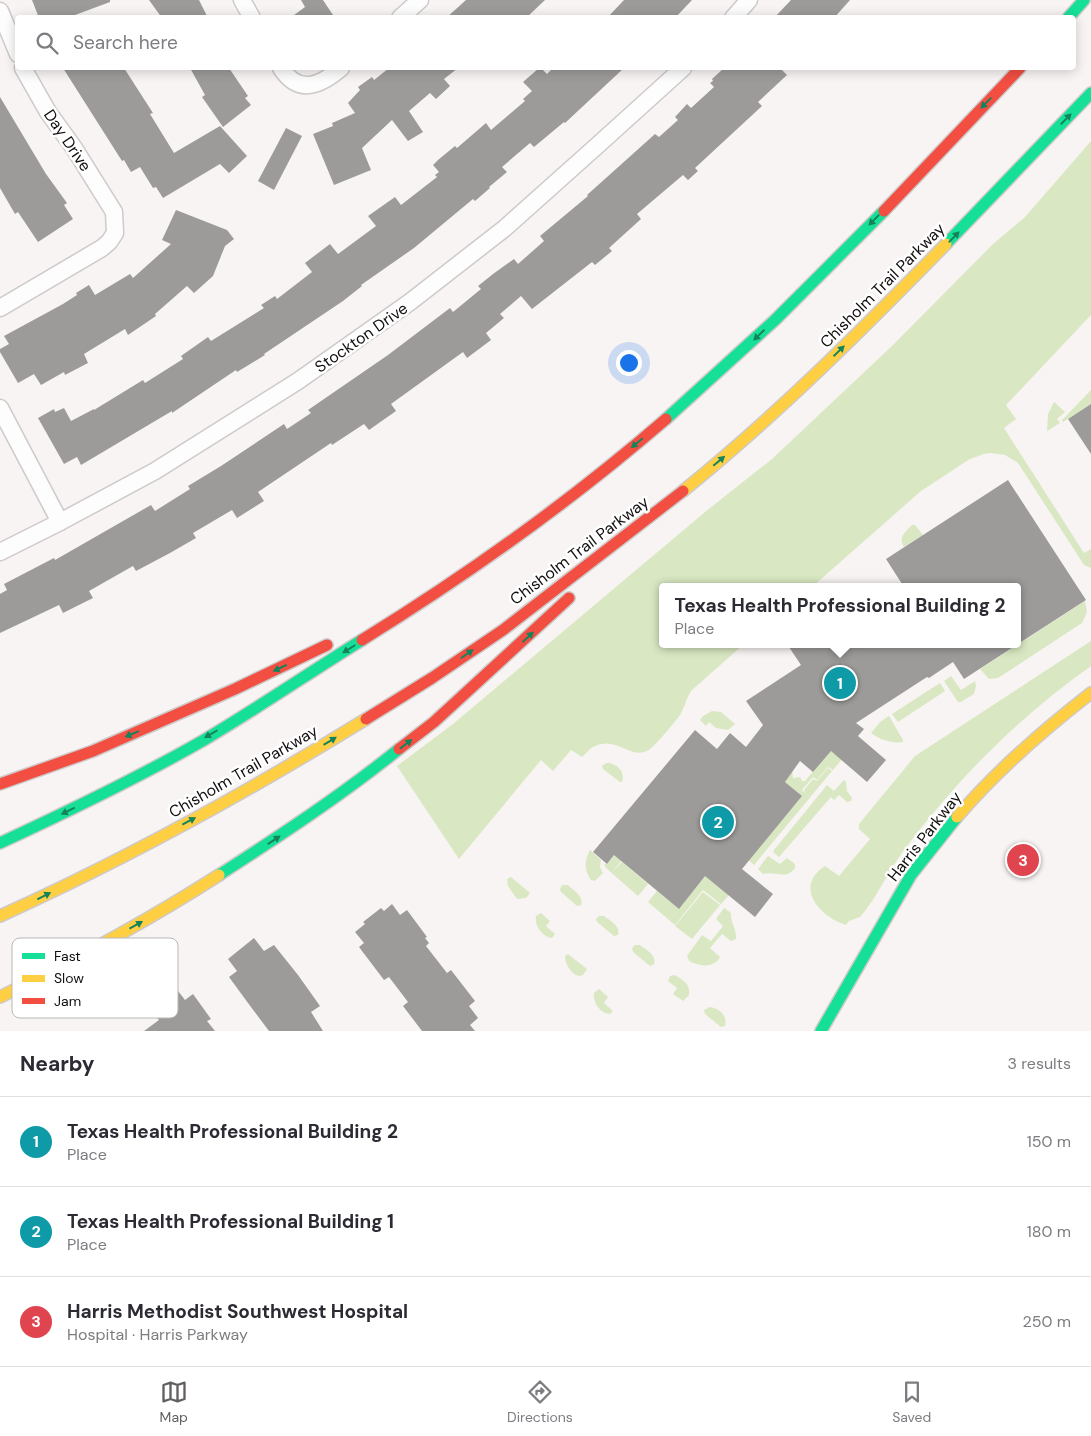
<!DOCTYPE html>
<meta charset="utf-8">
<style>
body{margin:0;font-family:"DM Sans",sans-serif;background:#f2f2f3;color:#2b2b33}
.you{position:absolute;left:628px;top:362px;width:18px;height:18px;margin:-12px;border:4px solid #fff;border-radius:50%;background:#1a73e8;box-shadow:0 0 0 8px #1a73e833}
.badge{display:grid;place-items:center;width:32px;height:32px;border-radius:50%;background:#62605f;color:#fff;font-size:16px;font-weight:700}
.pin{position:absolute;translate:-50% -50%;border:2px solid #fff;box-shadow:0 1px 5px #0006}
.popup{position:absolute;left:659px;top:583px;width:362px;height:65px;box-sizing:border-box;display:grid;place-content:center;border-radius:5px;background:#fff;filter:drop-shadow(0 1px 4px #0005);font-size:16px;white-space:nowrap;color:#7c7c81}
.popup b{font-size:19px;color:#2b2b33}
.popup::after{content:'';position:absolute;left:50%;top:100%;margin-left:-10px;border:10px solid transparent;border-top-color:#fff}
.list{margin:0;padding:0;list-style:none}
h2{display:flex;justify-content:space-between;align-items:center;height:65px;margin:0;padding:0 20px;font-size:21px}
h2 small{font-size:16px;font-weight:400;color:#7c7c81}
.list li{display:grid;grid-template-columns:32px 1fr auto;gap:15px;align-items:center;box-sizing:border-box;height:90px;padding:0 20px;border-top:1px solid #e1e1e2}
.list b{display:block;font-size:19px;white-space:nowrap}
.list p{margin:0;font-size:16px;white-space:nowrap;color:#7c7c81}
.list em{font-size:16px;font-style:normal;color:#7c7c81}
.icon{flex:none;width:28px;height:28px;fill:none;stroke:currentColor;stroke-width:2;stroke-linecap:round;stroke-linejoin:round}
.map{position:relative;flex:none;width:1091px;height:1031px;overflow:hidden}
.search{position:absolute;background:#fff;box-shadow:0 2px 12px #0003;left:15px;right:15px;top:15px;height:55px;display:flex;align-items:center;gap:12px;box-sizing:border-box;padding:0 18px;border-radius:5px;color:#7c7c81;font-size:19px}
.sheet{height:335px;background:#fff}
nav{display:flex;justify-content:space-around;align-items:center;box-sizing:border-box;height:70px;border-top:1px solid #e1e1e2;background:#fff;font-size:14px;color:#7c7c81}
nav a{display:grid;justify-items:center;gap:2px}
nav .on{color:#62605f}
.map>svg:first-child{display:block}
.green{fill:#d9e8c2}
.building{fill:#9d9b99}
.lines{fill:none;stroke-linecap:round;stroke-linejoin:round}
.street-casing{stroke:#cdcac9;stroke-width:19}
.fast-casing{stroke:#cdcac9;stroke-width:14}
.slow-casing{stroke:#cdcac9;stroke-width:14}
.jam-casing{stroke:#cdcac9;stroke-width:14}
.street{stroke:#fefdfd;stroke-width:16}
.fast{stroke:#16e098;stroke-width:11}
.slow{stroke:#ffcf43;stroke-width:11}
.jam{stroke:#f24e42;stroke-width:11}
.oneway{fill:#14825a}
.labels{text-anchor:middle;stroke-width:5;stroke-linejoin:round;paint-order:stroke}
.street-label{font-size:16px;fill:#12100f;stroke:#fff}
.key{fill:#fff;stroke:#b8b7b7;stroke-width:1}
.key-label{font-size:14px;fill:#12100f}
</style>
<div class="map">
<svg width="1091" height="1031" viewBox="0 0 1091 1031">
<rect width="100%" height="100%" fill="#f8f4f3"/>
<g class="green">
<path d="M1091,141v174l-85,90 10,14 -12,9 80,125 7,-4v19l-7,-3 -66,-102 -13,-8 -15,-2 -6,1 -14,5 -49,32 -109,96h-150v57h82l-52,46c-6,8 -7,17 -12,25 -5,7 -24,30 -31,35 -19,11 -32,-16 -56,-3 -4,2 -7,7 -11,10l-11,-7 -18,21 -12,-11 -82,99 -62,-93 56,-42 252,-212 67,-53 121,-114 100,-101 32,-27z"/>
<polygon points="1091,390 1091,404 1063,422 1062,420"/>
<polygon points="1054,402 1065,412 1057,419 1060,423 1047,431 1048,414"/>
<path d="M912,525h3l8,10 -19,12c-6,-10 1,-15 8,-22z"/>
<polygon points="1085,601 1087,612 1082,623 998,678 989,679 980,669"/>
<path d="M1091,641v25c-72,51 -134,113 -187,184 -16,21 -27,48 -44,67l-11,4 -3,4c-26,-8 -53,-38 -21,-59l14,10 31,-37 -11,-10v-5l56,-68z"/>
<polygon points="951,676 961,690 975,681 976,686 974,694 961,702 958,702 944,681"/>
<polygon points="940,683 945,691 898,722 892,714"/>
<polygon points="712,711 721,712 735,724 728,730 716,728 709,722 706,726 700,720 703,716"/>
<path d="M889,716l14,24v2c-10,2 -25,-3 -32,-9l9,-11z"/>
<polygon points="832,749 843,758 833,770 828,767 817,780 813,777 802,790 805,793 804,790 813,779 817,781 828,768 832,771 754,865 748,860 802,796 785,782 792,770 793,778 800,777 802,781 805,781"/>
<path d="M606,763c10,0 20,8 16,19h-2l-17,-13 -1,-3z"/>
<polygon points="844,780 846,782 847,791 852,798 851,801 847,802 839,795 834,800 831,797 779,857 773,852 774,850 827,785 834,791"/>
<polygon points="675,782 675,797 612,872 622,862 648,884 638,896 606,868 604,864 607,864"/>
<path d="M590,850l11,10 -1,7 3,6 -8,8 -4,-1c-7,-10 -7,-19 -1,-30z"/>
<path d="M768,856l12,8 7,-6 8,6v4c-8,12 -20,3 -32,6l-5,-5z"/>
<polygon points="707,872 729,895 721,904 703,890 675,925 648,902 657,891 679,909"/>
<polygon points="511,877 530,893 526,898 517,899 508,886 507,879"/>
<path d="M562,885h6c6,6 16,11 13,20l-4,1 -16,-14 -1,-3z"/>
<polygon points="703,892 720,905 692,939 675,926"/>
<path d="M724,908l7,5c-1,10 6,16 5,26l-5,2 -9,-7 -12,14 10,9c-6,12 -22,9 -31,4l-2,-5 15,-21 9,6 12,-15 -7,-7z"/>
<path d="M541,913l9,8 -4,5 9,8 -3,4c-9,-1 -18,-12 -16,-22z"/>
<path d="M599,916h5c6,5 17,10 14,19l-4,1 -17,-14 -1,-3z"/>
<path d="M635,945h5c6,5 17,10 14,19l-4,2 -17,-14 -1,-4z"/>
<path d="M568,954l19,15 -4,6 -4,1c-8,-2 -14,-12 -14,-20z"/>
<path d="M674,975c9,4 17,10 15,20l-6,6 -10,-7 4,-6 -9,-7 2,-5z"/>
<path d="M599,989l9,8 -4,6 9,8 -3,3c-9,0 -18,-12 -16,-21z"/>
<path d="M710,1007c9,1 18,9 15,19l-4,1 -16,-13 -1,-4z"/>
</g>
<g class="building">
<polygon points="32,0 110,0 110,2 67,18 39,18"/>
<polygon points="149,0 199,0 208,18 162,18"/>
<polygon points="301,0 323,0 335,18 290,18 305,7"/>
<polygon points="466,0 545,0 526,18 446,18"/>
<polygon points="624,0 692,0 675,18 607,18"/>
<polygon points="791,0 850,0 834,18 774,18"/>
<polygon points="63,68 124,68 153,113 150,114 174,153 220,126 247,156 229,173 220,164 163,198 156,187 153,188 140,167 131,172 124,160 122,161"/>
<polygon points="190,68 229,68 248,96 245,98 251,105 223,127 202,97 205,95"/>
<polygon points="389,68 458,68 444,79 450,86 436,99 430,93 409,111 423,132 408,141 392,120 362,148 371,170 334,185 313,134 333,126 332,123 355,113 348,103 360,90 358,87 372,77 374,80"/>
<polygon points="539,68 541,68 547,74 553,68 624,68 565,123 564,122 534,147 530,143 502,167 507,172 489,187 490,188 475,201 473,199 414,248 361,285 362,286 343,301 264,354 265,355 237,372 236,370 172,413 172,411 81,465 77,457 64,464 38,418 54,409 55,412 64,408 71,421 94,409 94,410 143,380 145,383 183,359 181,356 208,337 211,341 264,308 261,305 275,296 277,299 312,272 305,263 330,244 338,254 376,226 368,216 395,197 401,205 437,177 435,175 439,172 433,165 438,160 455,146 457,148 486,123 491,130 525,101 523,99 532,91 523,82"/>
<polygon points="724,68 780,68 787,75 758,102 762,106 695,168 698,171 688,180 683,175 637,214 641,219 609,248 612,251 595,265 592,262 532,309 521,296 500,314 504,318 486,333 491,340 467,358 463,352 391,404 396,411 369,430 364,424 332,445 331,443 258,492 264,501 237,518 232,510 193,533 196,538 170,553 136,571 133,566 89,591 93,598 63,613 59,605 0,633 0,594 7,590 4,584 54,558 55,560 151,505 155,511 190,489 188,486 221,466 284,424 287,429 311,413 308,410 388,355 450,308 453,312 481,289 478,286 493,274 514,259 518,264 544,241 540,236 588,196 587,195 655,134 659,137 678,120 675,117 687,104 691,108 714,87 710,83 713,81 712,79"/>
<polygon points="0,97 46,174 67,203 64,205 73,219 38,242 18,212 15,214 0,188"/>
<polygon points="286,128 302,136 274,190 258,181"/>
<polygon points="176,210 227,230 234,239 225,246 213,276 194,293 187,286 155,314 156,316 128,335 125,329 84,354 88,363 65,375 64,372 41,385 34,374 18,383 0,352 0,349 9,344 4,336 63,304 77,295 76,293 89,285 95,295 130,274 133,278 171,244 162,240"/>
<polygon points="1091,404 1091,454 1068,419"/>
<polygon points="1008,480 1086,600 964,679 953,662 929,678 927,677 856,723 864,729 858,736 886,760 867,782 831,751 813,772 800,761 785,782 802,796 742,869 773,894 755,917 705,876 679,909 614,855 607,864 593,852 695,730 717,749 730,733 746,747 763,725 746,701 801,665 787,644 1018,644 1018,587 904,587 886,559"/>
<polygon points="392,904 400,915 407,910 427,937 425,938 429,943 426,946 447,973 451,970 475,1001 469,1006 478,1018 470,1025 475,1031 422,1031 403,1006 408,1002 389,977 384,980 359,947 364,943 355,932 365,924 363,922 381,908 384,911"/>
<polygon points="254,938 264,951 274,945 298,975 320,1006 311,1012 323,1031 269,1031 248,1003 229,977 237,971 228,959"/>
<polygon points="175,987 185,1000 193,994 211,1019 207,1021 215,1031 144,1031 159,1020 148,1007"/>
</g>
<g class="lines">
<defs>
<g id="street">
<polyline points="242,0 252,18"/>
<polyline points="0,11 18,54"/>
<polyline points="400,18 420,0"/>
<polyline points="733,18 749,0"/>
<path d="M281,68c18,28 40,17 60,0"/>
<polyline points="0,308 102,248 109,242 115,233 114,212 74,148 48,112 23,68"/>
<polyline points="0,408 60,522"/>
<polyline points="0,552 60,522 155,471 298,381 410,302 505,228 599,144 683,68"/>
</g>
<g id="fast">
<polyline points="1068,18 1084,0"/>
<polyline points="946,244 1091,93"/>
<polyline points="666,419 775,320 884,211"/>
<path d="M0,843c69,-32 138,-65 204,-103 54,-32 105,-67 158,-100"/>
<path d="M219,875c62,-40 123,-80 180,-126"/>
<polyline points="821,1031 911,875 957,817"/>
</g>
<g id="slow">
<path d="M683,491c94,-76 179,-161 263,-247"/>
<path d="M957,817c40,-47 85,-86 134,-124"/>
<path d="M0,916c126,-57 248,-124 366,-197"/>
<path d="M0,997c75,-37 149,-77 219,-122"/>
</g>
<g id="jam">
<polyline points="884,211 1020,68"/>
<path d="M362,640c107,-66 209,-139 304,-221"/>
<polyline points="366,719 432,678 503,630 683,491"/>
<polyline points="399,749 434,722 569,598"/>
<polyline points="0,784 93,751 235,689 327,645"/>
</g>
</defs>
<use href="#street" class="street-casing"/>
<use href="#fast" class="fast-casing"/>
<use href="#slow" class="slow-casing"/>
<use href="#jam" class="jam-casing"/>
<use href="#street" class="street"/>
<use href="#fast" class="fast"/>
<use href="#slow" class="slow"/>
<use href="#jam" class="jam"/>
</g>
<defs><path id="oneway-solid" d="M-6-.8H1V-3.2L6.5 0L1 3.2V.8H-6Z" transform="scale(1.25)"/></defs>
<g class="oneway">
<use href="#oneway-solid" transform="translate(986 103) rotate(134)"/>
<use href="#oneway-solid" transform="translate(1066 119) rotate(-46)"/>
<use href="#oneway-solid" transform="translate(874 220) rotate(134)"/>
<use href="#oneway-solid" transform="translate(954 237) rotate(-46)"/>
<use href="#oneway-solid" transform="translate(759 335) rotate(136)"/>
<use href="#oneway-solid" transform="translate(839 351) rotate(-44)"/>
<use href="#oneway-solid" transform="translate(637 443) rotate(140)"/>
<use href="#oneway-solid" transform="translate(719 461) rotate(-40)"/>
<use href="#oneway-solid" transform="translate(528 637) rotate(-43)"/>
<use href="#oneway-solid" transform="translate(349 649) rotate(148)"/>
<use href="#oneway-solid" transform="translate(467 654) rotate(-35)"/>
<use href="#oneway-solid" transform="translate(280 668) rotate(155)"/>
<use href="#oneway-solid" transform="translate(132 734) rotate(157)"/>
<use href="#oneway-solid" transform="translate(211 734) rotate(150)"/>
<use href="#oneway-solid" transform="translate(330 741) rotate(-31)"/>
<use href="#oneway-solid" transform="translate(406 744) rotate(-38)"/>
<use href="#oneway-solid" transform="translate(68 811) rotate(154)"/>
<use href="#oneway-solid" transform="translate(189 821) rotate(-28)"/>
<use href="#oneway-solid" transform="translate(274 840) rotate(-33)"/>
<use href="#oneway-solid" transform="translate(44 896) rotate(-27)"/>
<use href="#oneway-solid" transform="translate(136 925) rotate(-29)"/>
</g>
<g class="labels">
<g class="street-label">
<text transform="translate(68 140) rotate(56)" y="6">Day Drive</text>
<text transform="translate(882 285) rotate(-45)" y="6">Chisholm Trail Parkway</text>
<text transform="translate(361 337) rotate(-35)" y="6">Stockton Drive</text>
<text transform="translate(579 550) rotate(-37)" y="6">Chisholm Trail Parkway</text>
<text transform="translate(243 771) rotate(-30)" y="6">Chisholm Trail Parkway</text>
<text transform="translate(924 836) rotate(-52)" y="6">Harris Parkway</text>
</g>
</g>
<rect x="12" y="938" width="166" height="80" rx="8" class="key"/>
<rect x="22" y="953" width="23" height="6" fill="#16e098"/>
<rect x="22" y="975" width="23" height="7" fill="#ffcf43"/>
<rect x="22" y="998" width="23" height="6" fill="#f24e42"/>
<g class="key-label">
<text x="54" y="961">Fast</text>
<text x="54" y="983">Slow</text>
<text x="54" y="1006">Jam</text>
</g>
</svg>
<div class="you"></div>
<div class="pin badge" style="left:840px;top:683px;background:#0f9aa8">1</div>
<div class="popup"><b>Texas Health Professional Building 2</b>Place</div>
<div class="pin badge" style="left:718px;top:822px;background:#0f9aa8">2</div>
<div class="pin badge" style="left:1023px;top:860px;background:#e0444e">3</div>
<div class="search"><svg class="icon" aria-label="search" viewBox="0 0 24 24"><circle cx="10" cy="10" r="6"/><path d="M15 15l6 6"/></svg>Search here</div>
</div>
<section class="sheet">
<h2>Nearby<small>3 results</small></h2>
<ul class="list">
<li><span class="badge" style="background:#0f9aa8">1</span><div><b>Texas Health Professional Building 2</b><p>Place</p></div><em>150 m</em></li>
<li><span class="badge" style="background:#0f9aa8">2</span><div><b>Texas Health Professional Building 1</b><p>Place</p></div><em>180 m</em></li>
<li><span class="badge" style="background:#e0444e">3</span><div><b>Harris Methodist Southwest Hospital</b><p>Hospital · Harris Parkway</p></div><em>250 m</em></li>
</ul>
</section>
<nav>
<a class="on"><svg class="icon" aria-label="map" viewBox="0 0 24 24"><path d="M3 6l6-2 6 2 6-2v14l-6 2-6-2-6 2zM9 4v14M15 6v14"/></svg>Map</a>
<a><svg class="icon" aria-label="directions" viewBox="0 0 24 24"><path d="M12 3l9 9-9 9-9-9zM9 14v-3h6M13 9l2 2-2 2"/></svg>Directions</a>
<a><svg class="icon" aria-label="saved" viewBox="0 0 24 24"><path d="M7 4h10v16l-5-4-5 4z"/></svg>Saved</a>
</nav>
